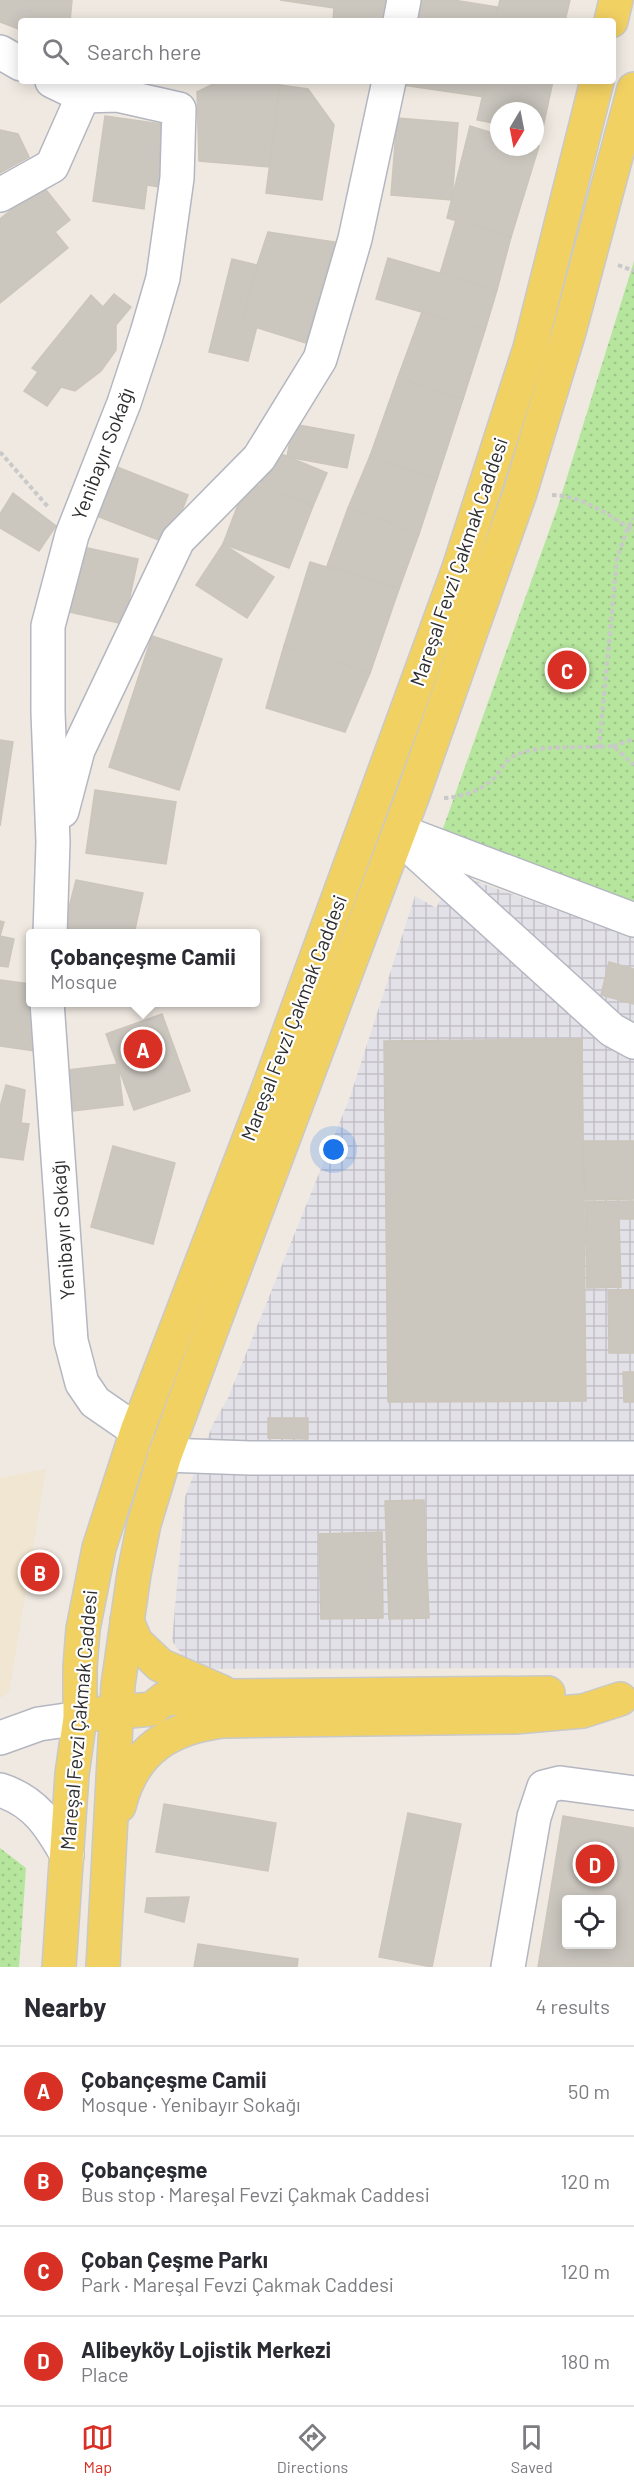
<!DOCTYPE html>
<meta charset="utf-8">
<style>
body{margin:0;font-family:Barlow,sans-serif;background:#f2f2f3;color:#2b2b33}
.controls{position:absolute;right:18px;bottom:18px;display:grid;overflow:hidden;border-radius:6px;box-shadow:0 3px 15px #0003}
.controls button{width:54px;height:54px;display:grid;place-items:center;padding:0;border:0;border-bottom:2px solid #e1e1e2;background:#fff;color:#2b2b33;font:30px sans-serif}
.compass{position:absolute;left:490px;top:102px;width:54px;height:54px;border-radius:50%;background:#fff;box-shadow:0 3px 15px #0003;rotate:190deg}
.you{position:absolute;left:334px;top:1150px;width:21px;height:21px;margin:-15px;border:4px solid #fff;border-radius:50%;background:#1a73e8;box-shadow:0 0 0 9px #1a73e833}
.badge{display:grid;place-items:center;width:39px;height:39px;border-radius:50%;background:#d93025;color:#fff;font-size:20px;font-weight:700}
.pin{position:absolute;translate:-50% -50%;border:3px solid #fff;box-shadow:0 2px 6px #0006}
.popup{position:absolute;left:26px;top:929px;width:234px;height:78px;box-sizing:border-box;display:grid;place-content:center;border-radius:6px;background:#fff;filter:drop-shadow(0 2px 4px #0005);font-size:20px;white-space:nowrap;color:#7c7c81}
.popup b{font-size:22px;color:#2b2b33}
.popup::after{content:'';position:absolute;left:50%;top:100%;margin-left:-12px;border:12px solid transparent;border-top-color:#fff}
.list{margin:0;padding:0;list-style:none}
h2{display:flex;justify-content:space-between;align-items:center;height:78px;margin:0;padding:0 24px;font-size:26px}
h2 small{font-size:20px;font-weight:400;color:#7c7c81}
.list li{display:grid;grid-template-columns:39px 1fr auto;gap:18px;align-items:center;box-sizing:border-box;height:90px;padding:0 24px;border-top:2px solid #e1e1e2}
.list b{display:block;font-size:22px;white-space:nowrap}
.list p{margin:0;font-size:20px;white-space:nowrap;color:#7c7c81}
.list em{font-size:20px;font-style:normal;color:#7c7c81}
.icon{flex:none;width:33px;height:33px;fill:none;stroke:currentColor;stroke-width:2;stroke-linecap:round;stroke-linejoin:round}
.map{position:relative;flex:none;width:634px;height:1967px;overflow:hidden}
.search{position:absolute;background:#fff;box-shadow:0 3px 15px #0003;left:18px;right:18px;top:18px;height:66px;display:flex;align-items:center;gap:15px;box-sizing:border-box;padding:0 21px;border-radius:6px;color:#7c7c81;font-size:22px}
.sheet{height:438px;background:#fff}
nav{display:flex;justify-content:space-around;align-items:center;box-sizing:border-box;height:84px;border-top:2px solid #e1e1e2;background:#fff;font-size:16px;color:#7c7c81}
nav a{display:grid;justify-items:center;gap:3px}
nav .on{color:#d93025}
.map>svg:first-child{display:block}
.industrial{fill:url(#industrial-grid)}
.education{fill:#f0e6d1}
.park{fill:url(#park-dots)}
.building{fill:#cbc7bf;stroke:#cbc5ba;stroke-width:1.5;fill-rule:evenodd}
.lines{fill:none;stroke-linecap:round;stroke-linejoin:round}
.minor-casing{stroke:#b4b7c1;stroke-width:36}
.major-casing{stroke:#c9c9c9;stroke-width:36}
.path{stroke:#c9c9c9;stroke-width:4;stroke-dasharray:4.5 3;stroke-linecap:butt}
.minor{stroke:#fff;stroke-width:33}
.major{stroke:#f2d163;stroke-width:33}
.labels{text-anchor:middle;stroke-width:4.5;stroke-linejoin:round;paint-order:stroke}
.street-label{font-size:20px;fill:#2e2e2e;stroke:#fff}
</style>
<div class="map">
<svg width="634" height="1967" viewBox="0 0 634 1967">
<defs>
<pattern id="industrial-grid" width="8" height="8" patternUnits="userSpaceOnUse" patternTransform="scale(1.5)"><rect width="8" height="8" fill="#e3e1e8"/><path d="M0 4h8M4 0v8" fill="none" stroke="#c3c1c7"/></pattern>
<pattern id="park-dots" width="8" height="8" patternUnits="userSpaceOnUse" patternTransform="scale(1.5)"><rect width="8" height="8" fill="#b6e59e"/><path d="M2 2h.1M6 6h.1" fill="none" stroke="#9dc588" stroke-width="1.8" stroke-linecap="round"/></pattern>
</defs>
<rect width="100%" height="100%" fill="#efe9e1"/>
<polygon class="industrial" points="455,874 634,937 634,1668 193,1669 172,1641 185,1497 213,1424 228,1398 350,1097 415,896 436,908"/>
<polygon class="education" points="46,1469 9,1692 0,1698 0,1478"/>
<g class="park">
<polygon points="634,261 634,909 441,834 558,506"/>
<polygon points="0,1848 26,1868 19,1967 0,1967"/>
</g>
<g class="building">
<polygon points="0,0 72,0 70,21 21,21 21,30 0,22"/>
<polygon points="280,0 390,0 388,21 333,21 334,8"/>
<polygon points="416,0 453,0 498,7 495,21 413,21"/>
<polygon points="500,0 570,0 565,21 495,21"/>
<polygon points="219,81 280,81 270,167 199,161 197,92"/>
<polygon points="403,81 486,81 484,97 403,85"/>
<polygon points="486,81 553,81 542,132 535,131 535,111 499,111 499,124 477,120"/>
<polygon points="280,85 308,89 334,125 322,200 266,193"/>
<polygon points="105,116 168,125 159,187 147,185 144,209 93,201"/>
<polygon points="397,118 458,123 452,200 391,195"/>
<polygon points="470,126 499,135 499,147 539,146 511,237 447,218"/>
<polygon points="0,130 18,134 29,157 0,173"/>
<polygon points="42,185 70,220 55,232 68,248 0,303 0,219"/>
<polygon points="456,220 511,237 497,290 440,274"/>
<polygon points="268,232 335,242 306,343 242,323 257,265"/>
<polygon points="388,258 497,290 485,330 376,299"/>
<polygon points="232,259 257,265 242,323 257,326 248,361 209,352"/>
<polygon points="114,294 131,307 116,325 116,350 101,371 75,391 61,387 47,406 24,391 38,372 32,368 91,295 103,307"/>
<polygon points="422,312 485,330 463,399 398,377"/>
<polygon points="398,377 463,399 437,479 370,456"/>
<polygon points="293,424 354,435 347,468 287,457"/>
<polygon points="274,451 327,473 313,506 260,484"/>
<polygon points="370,456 437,479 419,534 348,508"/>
<polygon points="117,467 188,495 169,544 97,516"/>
<polygon points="247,481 313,506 289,568 223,544"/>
<polygon points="13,493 56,526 39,551 0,528 0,514"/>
<polygon points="348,508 419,534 399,589 327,566"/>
<polygon points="223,544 274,577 247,618 196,585"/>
<polygon points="74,545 138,559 124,624 60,610"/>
<polygon points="310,562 399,589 370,673 284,646"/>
<polygon points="152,636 222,659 179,790 109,767"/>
<polygon points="284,646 370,673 345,732 266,708"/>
<polygon points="0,740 13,742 0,826"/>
<polygon points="95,790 176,802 166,864 86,853"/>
<polygon points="76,880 143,893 134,934 69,934 66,919"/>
<polygon points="0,921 4,922 0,936 14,939 8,967 0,966"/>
<polygon points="609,962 634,969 634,1004 601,995"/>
<polygon points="0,980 30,984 30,1002 41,1002 35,1051 0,1046"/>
<polygon points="162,1014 190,1091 134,1110 106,1034"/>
<polygon points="582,1039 586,1401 388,1402 384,1041"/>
<polygon points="118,1064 123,1105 73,1111 68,1070"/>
<polygon points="6,1085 25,1090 21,1123 29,1124 23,1160 0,1157 0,1107"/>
<polygon points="584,1141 634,1141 634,1199 585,1200"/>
<polygon points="113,1146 175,1163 153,1244 91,1227"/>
<polygon points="634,1201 634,1219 619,1219 621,1287 587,1288 585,1202"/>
<polygon points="608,1290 634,1290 634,1353 609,1353"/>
<polygon points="623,1372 634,1372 634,1402 624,1402"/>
<polygon points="268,1418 308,1418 308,1439 268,1438"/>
<polygon points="424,1500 429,1618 389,1619 385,1501"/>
<polygon points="382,1532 383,1618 321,1619 319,1534"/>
<polygon points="164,1804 276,1823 268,1871 156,1852"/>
<polygon points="408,1813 461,1824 432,1967 379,1957"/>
<path d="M563,1816l71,12v139h-96zM566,1900h46v44h-46z"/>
<polygon points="189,1897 184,1922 145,1912 147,1898"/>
<polygon points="198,1944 298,1959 297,1967 194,1967"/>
</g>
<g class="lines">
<defs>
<g id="minor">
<polyline points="400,21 404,0"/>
<polyline points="0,52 21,64"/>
<polyline points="0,195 52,166 83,96"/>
<polyline points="62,811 78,750 178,540 259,458 320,359 355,239 389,81"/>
<polyline points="400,831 418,854 612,1030 634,1042"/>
<polyline points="407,834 634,920"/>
<polyline points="50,934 53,842 48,712 48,626 72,535 124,403 147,333 163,278 177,178 179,109 117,95 83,96 52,81"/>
<polyline points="47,1002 71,1341 82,1383 95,1402 137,1431"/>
<polyline points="165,1455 250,1458 634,1458"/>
<polyline points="0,1738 39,1724 80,1718"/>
<path d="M0,1790c35,11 50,35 67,65"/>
<polyline points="508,1967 534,1817 544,1787 560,1783 634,1793"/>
</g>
<g id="major">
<polyline points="611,21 616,0"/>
<polyline points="127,1621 136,1642 160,1665 222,1692"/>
<polyline points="97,1714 152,1709 164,1699 233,1696 548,1693"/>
<path d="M119,1806c14,-56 50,-78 104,-85l292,-4 68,-6 37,-12"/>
<polyline points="59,1967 72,1774 80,1718 80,1667 83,1629 99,1548 137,1431 266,1095 458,571 530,348 597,81"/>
<polyline points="103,1967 118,1685 134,1574 144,1524 165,1455 212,1328 413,795 520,493 569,332 634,89"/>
</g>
</defs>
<use href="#minor" class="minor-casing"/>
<use href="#major" class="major-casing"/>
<g class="path">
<polyline points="618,265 634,271"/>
<polyline points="0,452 49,508"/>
<path d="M552,495c31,1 57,20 82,36"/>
<polyline points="613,746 634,739"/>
<polyline points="599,748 617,559 628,527 634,518"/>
<path d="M444,798c19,-1 40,-8 53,-23 4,-6 9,-14 15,-18 24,-14 72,-8 101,-11l21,19"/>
</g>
<use href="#minor" class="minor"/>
<use href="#major" class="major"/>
</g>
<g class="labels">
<g class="street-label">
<text transform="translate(103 454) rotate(-69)" y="7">Yenibayır Sokağı</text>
<text transform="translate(459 562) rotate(-71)" y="7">Mareşal Fevzi Çakmak Caddesi</text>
<text transform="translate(294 1018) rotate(-69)" y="7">Mareşal Fevzi Çakmak Caddesi</text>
<text transform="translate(63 1230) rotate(-94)" y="7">Yenibayır Sokağı</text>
<text transform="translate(79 1720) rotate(-85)" y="7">Mareşal Fevzi Çakmak Caddesi</text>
</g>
</g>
</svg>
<div class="controls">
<button><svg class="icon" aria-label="locate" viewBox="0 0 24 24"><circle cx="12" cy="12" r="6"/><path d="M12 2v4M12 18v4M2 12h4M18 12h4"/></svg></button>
</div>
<svg class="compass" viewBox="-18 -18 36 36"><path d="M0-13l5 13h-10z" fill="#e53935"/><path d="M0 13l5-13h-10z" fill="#7c7c81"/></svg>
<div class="you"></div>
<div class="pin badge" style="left:143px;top:1049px">A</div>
<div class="popup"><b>Çobançeşme Camii</b>Mosque</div>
<div class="pin badge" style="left:40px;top:1572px">B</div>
<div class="pin badge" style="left:567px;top:670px">C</div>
<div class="pin badge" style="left:595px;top:1864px">D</div>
<div class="search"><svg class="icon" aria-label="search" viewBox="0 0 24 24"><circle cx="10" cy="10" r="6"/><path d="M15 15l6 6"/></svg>Search here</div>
</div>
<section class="sheet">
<h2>Nearby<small>4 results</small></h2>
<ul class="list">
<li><span class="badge">A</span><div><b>Çobançeşme Camii</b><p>Mosque · Yenibayır Sokağı</p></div><em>50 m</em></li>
<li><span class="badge">B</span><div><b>Çobançeşme</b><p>Bus stop · Mareşal Fevzi Çakmak Caddesi</p></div><em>120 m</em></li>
<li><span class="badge">C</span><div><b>Çoban Çeşme Parkı</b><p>Park · Mareşal Fevzi Çakmak Caddesi</p></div><em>120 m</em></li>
<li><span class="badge">D</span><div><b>Alibeyköy Lojistik Merkezi</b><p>Place</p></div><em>180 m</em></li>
</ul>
</section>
<nav>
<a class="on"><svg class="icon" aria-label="map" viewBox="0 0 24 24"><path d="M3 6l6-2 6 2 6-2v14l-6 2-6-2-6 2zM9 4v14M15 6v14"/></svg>Map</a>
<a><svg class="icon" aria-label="directions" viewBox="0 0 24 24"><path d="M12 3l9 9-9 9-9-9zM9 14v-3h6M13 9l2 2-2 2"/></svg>Directions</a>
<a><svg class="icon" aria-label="saved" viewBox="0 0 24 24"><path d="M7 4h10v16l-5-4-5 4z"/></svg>Saved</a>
</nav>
